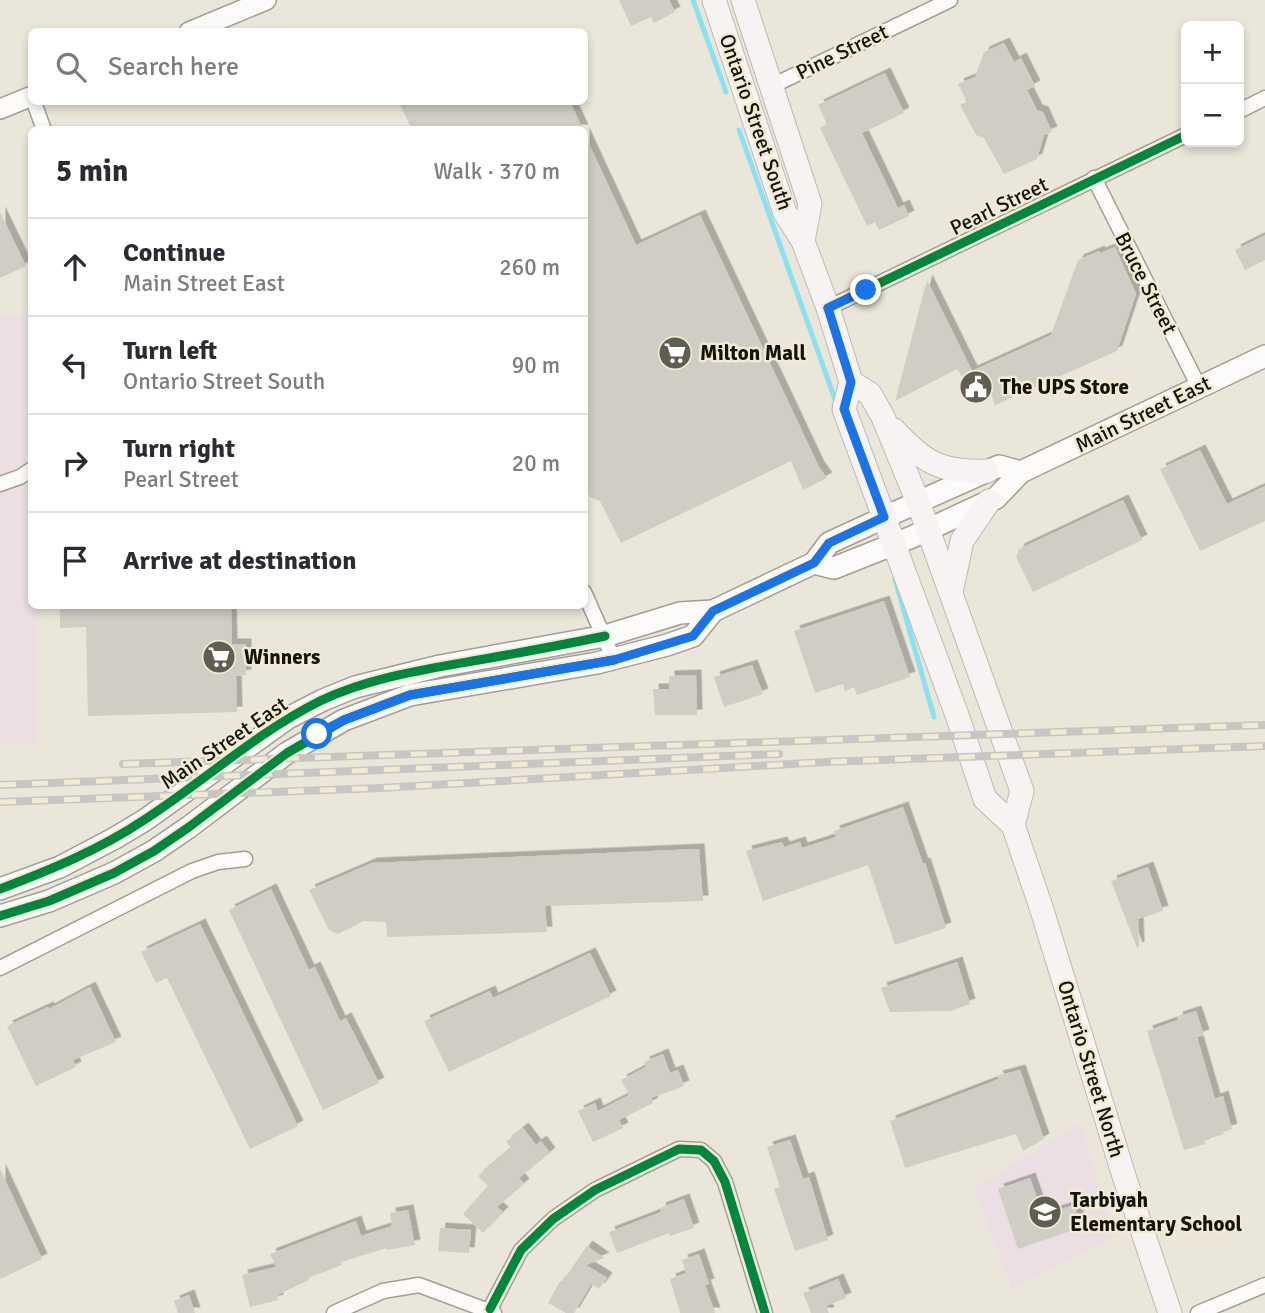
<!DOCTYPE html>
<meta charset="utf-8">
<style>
body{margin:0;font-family:Signika,sans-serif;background:#f2f2f3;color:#2b2b33}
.controls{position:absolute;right:21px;top:21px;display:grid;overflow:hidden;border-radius:10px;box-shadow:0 4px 10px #0003}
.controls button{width:63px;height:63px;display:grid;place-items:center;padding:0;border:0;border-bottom:2px solid #e1e1e2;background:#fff;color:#2b2b33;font:35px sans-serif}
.stop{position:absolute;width:21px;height:21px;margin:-16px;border:5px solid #1a73e8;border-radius:50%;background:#fff}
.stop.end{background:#1a73e8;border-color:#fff;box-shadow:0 2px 7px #0008}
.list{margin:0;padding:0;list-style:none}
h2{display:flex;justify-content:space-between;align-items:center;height:91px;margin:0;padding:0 28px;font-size:30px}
h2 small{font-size:23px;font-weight:400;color:#7c7c81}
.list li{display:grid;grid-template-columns:46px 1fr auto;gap:21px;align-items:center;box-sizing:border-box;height:98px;padding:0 28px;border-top:2px solid #e1e1e2}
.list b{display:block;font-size:26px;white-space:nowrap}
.list p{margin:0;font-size:23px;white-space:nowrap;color:#7c7c81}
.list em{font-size:23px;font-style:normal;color:#7c7c81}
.icon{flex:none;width:38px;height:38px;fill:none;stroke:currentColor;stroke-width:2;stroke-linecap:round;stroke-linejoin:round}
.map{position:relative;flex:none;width:1265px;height:1313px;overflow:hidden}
.search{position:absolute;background:#fff;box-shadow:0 4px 10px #0003;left:28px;top:28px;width:560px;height:77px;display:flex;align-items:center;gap:18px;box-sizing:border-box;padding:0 24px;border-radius:10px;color:#7c7c81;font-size:26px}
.panel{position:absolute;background:#fff;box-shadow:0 4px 10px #0003;left:28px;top:126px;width:560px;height:483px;border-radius:10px}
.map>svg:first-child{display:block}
.industrial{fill:#eddfe2}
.education{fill:#ebdfe4}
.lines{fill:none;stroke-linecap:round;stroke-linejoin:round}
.stream{stroke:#88e2f0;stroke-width:5}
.building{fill:#d0cdc4;filter:url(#shadow)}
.minor-casing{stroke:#a19e95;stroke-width:17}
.tertiary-casing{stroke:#a19e95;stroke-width:22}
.secondary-casing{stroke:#a19e95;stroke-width:24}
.primary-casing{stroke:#c1b7b3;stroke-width:25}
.minor{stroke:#fcfbf9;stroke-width:14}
.tertiary{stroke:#fcfbf9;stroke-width:19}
.secondary{stroke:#fcfbf9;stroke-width:21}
.primary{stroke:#f7f3f2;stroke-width:23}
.rail-casing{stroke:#c7c6c2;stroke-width:8}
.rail{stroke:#f1ead4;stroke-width:5;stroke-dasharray:16;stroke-linecap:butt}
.cycleway-casing{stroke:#f1ead4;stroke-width:13}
.cycleway{stroke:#00873e;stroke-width:9}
.route{stroke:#1a73e8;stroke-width:9}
.labels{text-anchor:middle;stroke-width:5;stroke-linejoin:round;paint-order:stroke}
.street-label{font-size:21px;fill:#15130b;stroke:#f1ead4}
.poi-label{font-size:21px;font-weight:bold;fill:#15130b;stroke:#f1ead4;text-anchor:start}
</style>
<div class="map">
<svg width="1265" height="1313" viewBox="0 0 1265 1313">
<defs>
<filter id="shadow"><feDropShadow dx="5.5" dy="-5.5" stdDeviation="0" flood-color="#0004"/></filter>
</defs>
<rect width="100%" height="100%" fill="#ebe6da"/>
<polygon class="industrial" points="31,314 32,606 36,606 37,743 0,745 0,316"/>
<polygon class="education" points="1080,1123 1115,1236 1012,1288 974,1189"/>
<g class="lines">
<g class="stream">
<polyline points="693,0 726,92"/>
<polyline points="739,130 837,405"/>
<polyline points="895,579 934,717"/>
</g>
</g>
<g class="building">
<polygon points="619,0 669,0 675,12 654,23 651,17 631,26"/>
<polygon points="1004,43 1014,62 1021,58 1035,86 1027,90 1037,110 1043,112 1052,132 1044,135 1037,159 1004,174 984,138 976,135 960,105 967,102 958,84 975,77 984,52"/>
<polygon points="885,73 904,113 862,133 898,208 904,205 909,216 879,230 875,222 867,226 820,128 827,124 818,105"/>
<polygon points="399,102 570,102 583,130 412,130"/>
<polygon points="584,133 636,245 700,215 819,467 827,478 803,490 791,461 621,543 600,501 590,497 584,485"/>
<polygon points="0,212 26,266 0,278"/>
<polygon points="1265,235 1265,260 1245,270 1235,250"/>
<polygon points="1115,247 1136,294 1117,351 995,405 992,396 989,396 984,387 974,393 957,369 895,401 927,280 972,371 1051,335 1078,260 1099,251 1100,253"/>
<polygon points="1200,450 1227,504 1265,486 1265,521 1200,551 1160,469"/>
<polygon points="1123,500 1142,540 1033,592 1016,557 1019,549"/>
<polygon points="884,601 910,677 857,695 854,687 845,691 843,684 815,693 794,631"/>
<polygon points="60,606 231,606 232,644 246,644 246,675 236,676 237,712 88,716 86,627 60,628"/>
<polygon points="752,665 763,694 724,707 714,677"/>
<polygon points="696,675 697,715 655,715 653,689 669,689 669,676"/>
<polygon points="903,807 923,864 925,863 946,928 895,945 868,865 763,901 746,851 782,842 784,847 800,842 802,848 836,837 834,831"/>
<polygon points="699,849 703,901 545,906 547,932 387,937 386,922 364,921 338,934 329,930 309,890 372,863"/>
<polygon points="1148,867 1163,911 1138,919 1139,947 1137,948 1111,881"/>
<polygon points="271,889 309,970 315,967 340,1021 346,1018 379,1083 323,1110 229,910"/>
<polygon points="200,924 298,1126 250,1149 167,978 156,983 141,952"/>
<polygon points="590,953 611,996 449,1072 424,1021 490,991 493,998"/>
<polygon points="957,962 970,1004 950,1011 890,1012 881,988"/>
<polygon points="90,987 116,1042 73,1060 76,1067 36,1086 7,1026 48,1007 49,1009"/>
<polygon points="1196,1011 1204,1035 1197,1037 1215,1099 1223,1096 1232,1129 1223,1132 1224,1134 1204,1140 1205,1144 1184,1150 1147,1031 1178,1020 1177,1017"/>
<polygon points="663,1054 670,1073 678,1070 684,1086 651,1098 653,1103 619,1120 623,1128 593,1142 578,1111 595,1103 598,1111 629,1095 621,1080 646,1067 644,1062"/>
<polygon points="1020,1070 1044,1139 1023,1151 1016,1134 905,1168 890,1121 999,1079 997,1076"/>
<polygon points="523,1128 536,1145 541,1141 550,1153 519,1178 524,1184 497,1207 503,1212 483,1233 463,1214 488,1186 478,1176 511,1148 506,1142"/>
<polygon points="790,1140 803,1179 809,1177 828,1240 795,1251 774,1189 780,1187 767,1147"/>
<polygon points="0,1169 42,1259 0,1279"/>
<polygon points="1030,1178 1043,1215 1074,1205 1082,1227 1018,1249 998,1189"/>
<polygon points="684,1199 694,1228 670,1236 669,1233 617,1253 609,1232 661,1212 660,1208"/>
<polygon points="408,1210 415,1245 387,1250 387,1248 341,1262 342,1265 308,1278 309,1280 277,1295 278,1300 250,1307 242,1275 276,1267 270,1254 356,1221 361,1236 392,1226 390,1213"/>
<polygon points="440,1228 471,1230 469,1253 438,1251"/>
<polygon points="587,1246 604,1258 586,1265 607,1278 599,1289 591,1284 574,1313 566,1313 548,1303 560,1281 562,1282"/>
<polygon points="699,1254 709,1284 705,1285 715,1313 680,1313 670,1279 686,1273 682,1260"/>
<polygon points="838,1279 846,1298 826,1306 829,1313 811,1313 803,1293"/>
<polygon points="189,1295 195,1313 178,1313 174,1301"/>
</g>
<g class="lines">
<defs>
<g id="minor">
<polyline points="772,86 950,0"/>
<polyline points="34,102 44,130"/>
<polyline points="1239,111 1265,98"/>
<polyline points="1094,178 1199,387"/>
<polyline points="828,308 1186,135"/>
<polyline points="0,484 20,477 32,469"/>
<polyline points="584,592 614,660"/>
<polyline points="0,968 192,871 218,862 245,859"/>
<polyline points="490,1309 521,1250 553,1219 595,1190 679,1149 701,1150 714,1161 725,1182 765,1313"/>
<polyline points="334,1313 383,1291 419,1285 494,1313"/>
<polyline points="1198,1313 1265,1285"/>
</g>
<g id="tertiary">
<polyline points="189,32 266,0"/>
<polyline points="0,109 32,96"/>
</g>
<g id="secondary">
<polyline points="814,563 834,568 912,537 996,498 1021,472 1265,356"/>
<polyline points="0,889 60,867 115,838 145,820 288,718 323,700 355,687 440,666 605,636 680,613 713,611 814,563 829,543 918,502 999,466 1021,472"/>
<polyline points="0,916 49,901 114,873 154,851 189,827 287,753 344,720 410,695 597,663 667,645 693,636 713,611"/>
</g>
<g id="primary">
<polyline points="714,0 785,213 803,241 828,308 851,382 844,409 957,715 985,799 1013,825 1041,907 1124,1176 1170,1313"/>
<polyline points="743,0 810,204 803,241"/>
<polyline points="851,382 870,394 883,417 918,502 1022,791 1013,825"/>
<path d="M894,430c31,33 47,43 93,41"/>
<polyline points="951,592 962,541 989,501"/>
</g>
</defs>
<use href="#minor" class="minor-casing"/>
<use href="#tertiary" class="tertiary-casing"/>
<use href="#secondary" class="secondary-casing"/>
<use href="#primary" class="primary-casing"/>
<use href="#minor" class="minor"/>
<use href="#tertiary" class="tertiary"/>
<use href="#secondary" class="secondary"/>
<use href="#primary" class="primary"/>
<defs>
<g id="rail">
<polyline points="123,764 1265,725"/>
<polyline points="0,785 779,754"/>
<polyline points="0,802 381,788 825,762 1265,746"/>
</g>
</defs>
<use href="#rail" class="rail-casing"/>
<use href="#rail" class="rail"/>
<defs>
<g id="cycleway">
<polyline points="828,308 1186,135"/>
<path d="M0,889c50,-19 99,-39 144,-69 59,-38 112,-87 176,-119 52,-25 114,-33 170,-43 39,-7 77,-14 115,-22"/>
<polyline points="0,916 49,901 114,873 154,851 189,827 287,753 344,720 410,695 614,660"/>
<polyline points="490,1309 521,1250 553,1219 595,1190 679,1149 701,1150 714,1161 725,1182 765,1313"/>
</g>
</defs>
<use href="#cycleway" class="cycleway-casing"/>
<use href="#cycleway" class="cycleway"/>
</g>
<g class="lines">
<polyline class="route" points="317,734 344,720 410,695 614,660 693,636 713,611 814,563 829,543 884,517 844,409 851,382 828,308 866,290"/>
</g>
<defs>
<symbol id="supermarket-disc" viewBox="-11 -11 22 22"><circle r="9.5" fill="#605d53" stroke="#f1ead4"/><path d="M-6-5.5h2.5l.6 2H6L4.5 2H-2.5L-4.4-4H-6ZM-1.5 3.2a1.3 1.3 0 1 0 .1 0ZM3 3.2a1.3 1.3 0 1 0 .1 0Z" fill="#fff"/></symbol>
<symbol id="civic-disc" viewBox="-11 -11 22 22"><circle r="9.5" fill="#605d53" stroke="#f1ead4"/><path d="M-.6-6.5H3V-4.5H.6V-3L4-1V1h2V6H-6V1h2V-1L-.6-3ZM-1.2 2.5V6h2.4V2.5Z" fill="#fff"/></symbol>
<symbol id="school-disc" viewBox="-11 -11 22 22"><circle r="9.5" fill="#605d53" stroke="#f1ead4"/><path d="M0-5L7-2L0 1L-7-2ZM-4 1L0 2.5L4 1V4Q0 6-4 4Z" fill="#fff"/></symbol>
</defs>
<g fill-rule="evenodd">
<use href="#supermarket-disc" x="656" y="334" width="38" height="38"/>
<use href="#civic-disc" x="957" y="368" width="38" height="38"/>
<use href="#supermarket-disc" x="200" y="638" width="38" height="38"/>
<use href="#school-disc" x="1026" y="1193" width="38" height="38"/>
</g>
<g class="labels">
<g class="street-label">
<text transform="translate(842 52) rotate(-26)" y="7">Pine Street</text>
<text transform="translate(756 122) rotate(71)" y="7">Ontario Street South</text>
<text transform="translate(999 206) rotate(-26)" y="7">Pearl Street</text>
<text transform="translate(1146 283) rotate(63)" y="7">Bruce Street</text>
<text transform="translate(1143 414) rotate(-26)" y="7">Main Street East</text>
<text transform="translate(224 743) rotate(-34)" y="7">Main Street East</text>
<text transform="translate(1091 1069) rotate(73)" y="7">Ontario Street North</text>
</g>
<g class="poi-label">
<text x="700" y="360">Milton Mall</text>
<text x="1000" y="394">The UPS Store</text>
<text x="244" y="664">Winners</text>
<text x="1070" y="1207">Tarbiyah<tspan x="1070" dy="24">Elementary School</tspan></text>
</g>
</g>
</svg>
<div class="controls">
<button>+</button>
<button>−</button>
</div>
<div class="stop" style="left:317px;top:734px"></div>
<div class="stop end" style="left:866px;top:290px"></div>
<div class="search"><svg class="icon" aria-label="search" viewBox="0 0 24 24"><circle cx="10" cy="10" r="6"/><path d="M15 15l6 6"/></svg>Search here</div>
<section class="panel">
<h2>5 min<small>Walk · 370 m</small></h2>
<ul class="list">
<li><svg class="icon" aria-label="ahead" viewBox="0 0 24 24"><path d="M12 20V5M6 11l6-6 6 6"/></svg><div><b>Continue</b><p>Main Street East</p></div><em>260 m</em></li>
<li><svg class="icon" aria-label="left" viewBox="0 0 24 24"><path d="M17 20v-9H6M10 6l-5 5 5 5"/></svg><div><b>Turn left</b><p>Ontario Street South</p></div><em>90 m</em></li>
<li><svg class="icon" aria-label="right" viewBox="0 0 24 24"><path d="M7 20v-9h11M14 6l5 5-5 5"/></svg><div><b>Turn right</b><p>Pearl Street</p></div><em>20 m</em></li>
<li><svg class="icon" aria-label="arrive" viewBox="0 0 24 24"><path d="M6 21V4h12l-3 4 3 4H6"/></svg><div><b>Arrive at destination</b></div></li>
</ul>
</section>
</div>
